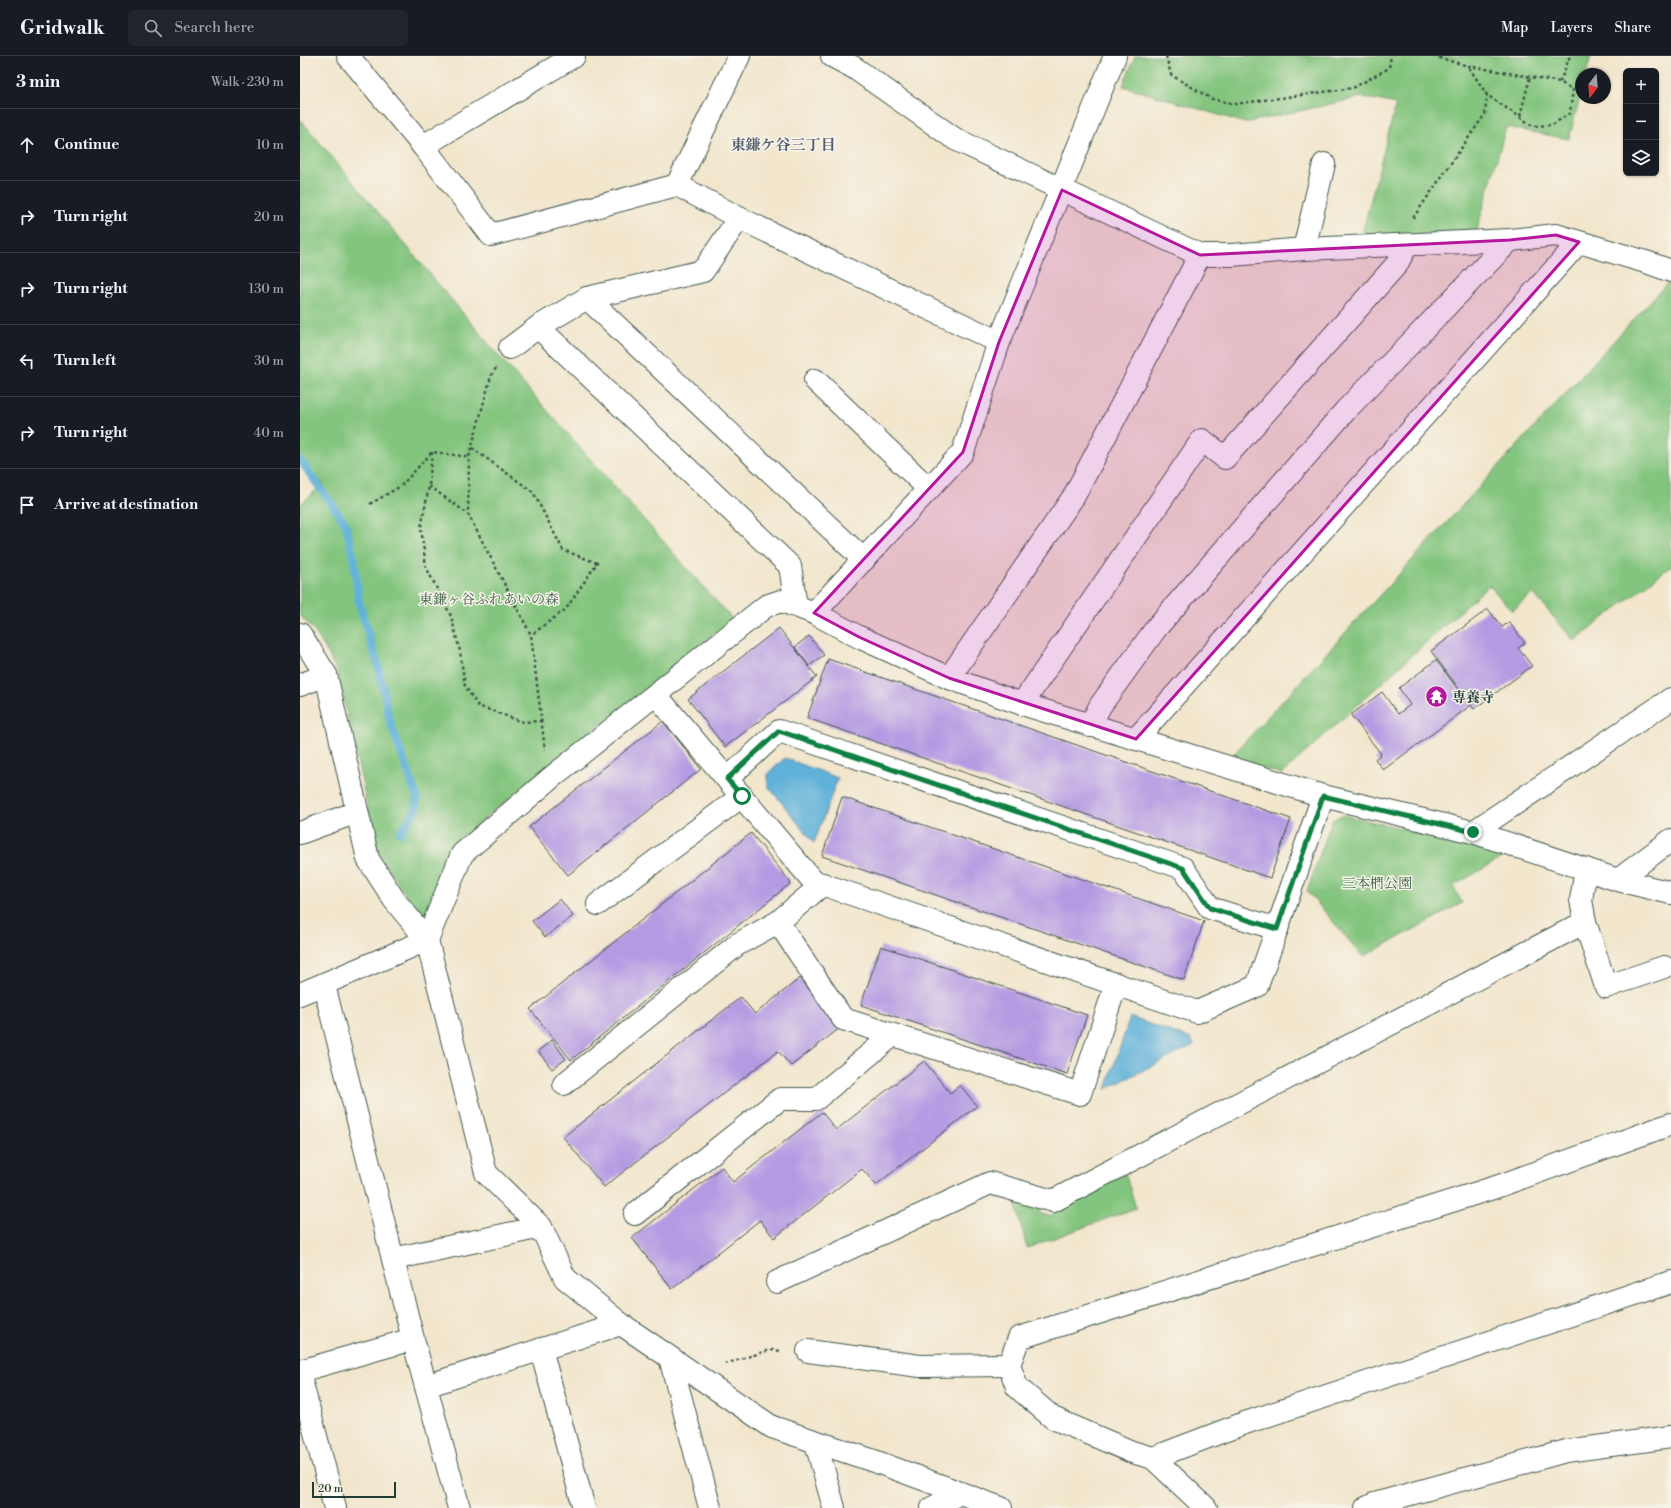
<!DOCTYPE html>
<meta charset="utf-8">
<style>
body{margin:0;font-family:"Libre Bodoni","Noto Serif JP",serif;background:#20242c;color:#f1f3f6}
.controls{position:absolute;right:12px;top:12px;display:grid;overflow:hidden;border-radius:6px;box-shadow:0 1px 3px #0004}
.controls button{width:36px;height:36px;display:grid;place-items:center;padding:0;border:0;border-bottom:1px solid #363941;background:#171b24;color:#f1f3f6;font:20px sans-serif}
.compass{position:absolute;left:1275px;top:12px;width:36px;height:36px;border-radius:50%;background:#171b24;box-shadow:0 1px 3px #0004;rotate:196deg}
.scale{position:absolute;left:12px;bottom:10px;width:84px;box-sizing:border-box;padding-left:4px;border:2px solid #1f3d34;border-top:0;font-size:11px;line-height:14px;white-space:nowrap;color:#1f3d34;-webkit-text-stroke:3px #f7f3e8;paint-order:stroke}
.stop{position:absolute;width:12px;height:12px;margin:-9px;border:3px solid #0b8043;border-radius:50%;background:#fff}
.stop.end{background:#0b8043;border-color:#fff;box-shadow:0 1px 4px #0008}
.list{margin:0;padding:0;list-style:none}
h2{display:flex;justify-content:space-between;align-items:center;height:52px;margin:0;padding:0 16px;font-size:17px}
h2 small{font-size:13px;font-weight:400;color:#9ea1a6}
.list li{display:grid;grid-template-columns:26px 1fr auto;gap:12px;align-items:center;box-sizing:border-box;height:72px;padding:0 16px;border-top:1px solid #363941}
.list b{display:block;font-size:15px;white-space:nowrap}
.list em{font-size:13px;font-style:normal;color:#9ea1a6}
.icon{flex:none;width:22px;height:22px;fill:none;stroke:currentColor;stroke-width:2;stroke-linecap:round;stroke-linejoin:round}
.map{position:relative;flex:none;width:1371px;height:1452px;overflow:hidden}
header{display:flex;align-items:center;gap:24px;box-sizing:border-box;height:56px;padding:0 20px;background:#171b24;border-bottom:1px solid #363941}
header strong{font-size:19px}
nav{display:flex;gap:22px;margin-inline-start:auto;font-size:14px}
.search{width:280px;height:36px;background:#20242c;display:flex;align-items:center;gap:10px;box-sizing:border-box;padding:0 14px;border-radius:6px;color:#9ea1a6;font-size:15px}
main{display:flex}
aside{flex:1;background:#171b24}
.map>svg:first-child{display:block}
.green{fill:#83c57e;stroke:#518159}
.water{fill:#5eb1d9;stroke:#3e7786}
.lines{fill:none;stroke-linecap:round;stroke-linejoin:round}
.stream{stroke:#5eb1d9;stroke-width:8}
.building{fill:#b49ae2}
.minor-casing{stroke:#3f564b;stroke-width:24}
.path{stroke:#3f564b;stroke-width:2.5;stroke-dasharray:3 3;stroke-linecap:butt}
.minor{stroke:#fff;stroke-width:22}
.route{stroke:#0b8043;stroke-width:5}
.marked{fill:#b5179e;fill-opacity:0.2;stroke:#b5179e;stroke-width:3;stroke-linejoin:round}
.labels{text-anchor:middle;stroke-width:3;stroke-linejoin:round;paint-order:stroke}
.park-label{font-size:14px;fill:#385f46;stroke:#f7f3e8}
.poi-label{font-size:14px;font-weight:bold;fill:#1f3d34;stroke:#f7f3e8;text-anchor:start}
.neighbourhood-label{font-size:15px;font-weight:bold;fill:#535e71;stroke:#f7f3e8}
</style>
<header>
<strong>Gridwalk</strong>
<div class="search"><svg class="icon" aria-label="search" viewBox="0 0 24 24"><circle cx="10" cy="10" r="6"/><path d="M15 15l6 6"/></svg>Search here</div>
<nav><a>Map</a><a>Layers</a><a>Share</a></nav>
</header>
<main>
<aside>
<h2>3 min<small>Walk · 230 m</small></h2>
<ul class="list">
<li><svg class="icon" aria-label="ahead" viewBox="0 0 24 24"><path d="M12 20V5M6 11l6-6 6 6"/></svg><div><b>Continue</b></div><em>10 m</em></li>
<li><svg class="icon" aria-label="right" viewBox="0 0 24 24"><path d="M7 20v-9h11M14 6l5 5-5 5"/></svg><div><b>Turn right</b></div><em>20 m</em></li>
<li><svg class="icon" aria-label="right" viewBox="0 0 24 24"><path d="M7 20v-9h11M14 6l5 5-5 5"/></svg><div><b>Turn right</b></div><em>130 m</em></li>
<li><svg class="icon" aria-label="left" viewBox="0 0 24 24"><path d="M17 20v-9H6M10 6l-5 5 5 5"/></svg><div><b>Turn left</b></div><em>30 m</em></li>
<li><svg class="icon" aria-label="right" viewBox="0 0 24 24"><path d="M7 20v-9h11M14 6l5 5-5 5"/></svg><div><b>Turn right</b></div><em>40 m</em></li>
<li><svg class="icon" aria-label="arrive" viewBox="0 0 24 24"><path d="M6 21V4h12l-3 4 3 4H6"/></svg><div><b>Arrive at destination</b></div></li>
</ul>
</aside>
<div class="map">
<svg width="1371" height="1452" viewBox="0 0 1371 1452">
<rect width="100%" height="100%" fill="#f7f3e8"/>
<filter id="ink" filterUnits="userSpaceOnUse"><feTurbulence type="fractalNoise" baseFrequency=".025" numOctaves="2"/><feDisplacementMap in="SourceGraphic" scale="8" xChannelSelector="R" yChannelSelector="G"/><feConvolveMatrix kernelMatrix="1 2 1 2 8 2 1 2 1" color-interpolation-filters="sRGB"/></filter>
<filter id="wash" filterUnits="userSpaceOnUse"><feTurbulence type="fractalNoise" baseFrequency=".012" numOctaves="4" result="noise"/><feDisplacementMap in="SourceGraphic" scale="16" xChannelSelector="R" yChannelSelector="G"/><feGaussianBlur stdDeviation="0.9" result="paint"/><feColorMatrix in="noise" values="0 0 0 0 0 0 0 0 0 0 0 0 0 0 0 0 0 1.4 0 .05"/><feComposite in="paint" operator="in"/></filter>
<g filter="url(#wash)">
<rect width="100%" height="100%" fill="#f2e6cd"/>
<g class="green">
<polygon points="835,0 1291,0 1286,18 1281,18 1281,37 1269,83 1206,71 1177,174 1060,185 1096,48 1062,41 945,67 823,30"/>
<path d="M0,63l198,236 234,264 -272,219 -13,19 -19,61 -5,2 -45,-67 -41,-182c-10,-20 -20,-40 -37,-55v-111l23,-21 -23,-20z"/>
<polygon points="1369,225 1371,226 1371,510 1274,585 1233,537 1212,555 1189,529 982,718 929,703"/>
<polygon points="1042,759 1124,777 1205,800 1153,830 1162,847 1063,901 1007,835 1032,764"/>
<polygon points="825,1117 836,1152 727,1192 714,1142 741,1150 739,1157 752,1161 754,1153"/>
</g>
<g class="water">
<polygon points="485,702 538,722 514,787 468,730 468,717"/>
<polygon points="830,961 891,983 894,989 806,1033"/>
</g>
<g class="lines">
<polyline class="stream" points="0,404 45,467 54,503 59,547 78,610 90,666 117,741 116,753 100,777"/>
</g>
<g id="blocks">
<g class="building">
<polygon points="1188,553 1202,571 1209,566 1225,587 1218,592 1232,610 1174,653 1131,595"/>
<polygon points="479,572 517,621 425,691 388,643"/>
<polygon points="509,580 524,599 509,610 495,591"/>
<polygon points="528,603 991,763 970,822 507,662"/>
<polygon points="1136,604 1170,650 1083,714 1075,703 1081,698 1051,659 1082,636 1098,658 1110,649 1099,632"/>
<polygon points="363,665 401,713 268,819 229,771"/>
<polygon points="542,741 904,865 884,924 522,800"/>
<polygon points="451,777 491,827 271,1004 230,953"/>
<polygon points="260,843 273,860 245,881 232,865"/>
<polygon points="581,890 787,959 767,1018 561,949"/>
<polygon points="500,922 540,972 491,1010 478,995 304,1131 263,1081 441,941 455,958"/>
<polygon points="252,984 266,1003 252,1013 238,995"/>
<polygon points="624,1005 650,1037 660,1029 677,1050 576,1129 562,1113 474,1182 460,1164 372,1233 332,1182 422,1111 433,1126 522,1056 536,1074"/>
</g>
</g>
</g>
<g filter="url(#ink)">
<use href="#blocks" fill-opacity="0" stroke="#3f564b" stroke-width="1"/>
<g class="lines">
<defs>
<g id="minor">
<polyline points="48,0 123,90 191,179 377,129 439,162 699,286"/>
<polyline points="532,0 553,11 655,83 900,199 932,199 1004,193 1210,184 1256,179 1349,207 1371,215"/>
<polyline points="123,90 274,0"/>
<polyline points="377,129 439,0"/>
<polyline points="1004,193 1024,108"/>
<polyline points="287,242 564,504"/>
<polyline points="238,271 490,510 496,550"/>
<polyline points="210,292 238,271 287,242 403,215 439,162"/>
<polyline points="515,324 629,433"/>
<polyline points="514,557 663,396 699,286 815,0"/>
<polyline points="0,578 26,619 68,803 95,845 127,884 186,1117 241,1171 265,1222 321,1268 472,1371 577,1406 701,1452"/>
<polyline points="649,622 774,440 900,199"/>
<polyline points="0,629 26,619"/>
<polyline points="362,646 513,825 897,956 957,930 977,873 910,852 883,812 479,675 427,723"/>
<polyline points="722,648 902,384 925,402 1097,208 1107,189"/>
<polyline points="790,670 800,650 857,571 1046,354 1210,184"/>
<polyline points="836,683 1279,186"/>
<polyline points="1173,776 1371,643"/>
<polyline points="0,777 57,756"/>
<polyline points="1286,813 1281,844 1285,866 1306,931 1364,911"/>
<polyline points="1318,824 1371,784"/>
<polyline points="298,848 442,740"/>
<polyline points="478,866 543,963 780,1038 816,928"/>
<polyline points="977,873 1023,740"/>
<polyline points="24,929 113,1283 159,1452"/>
<polyline points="0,938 127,884 162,798 252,721 466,550 481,545 496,550 514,557 559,581 649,622 722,648 1023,740 1173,776 1318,824 1371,837"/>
<polyline points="264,1028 438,888 478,866 523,828"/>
<polyline points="335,1158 480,1043 516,1043 593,979"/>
<polyline points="93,1203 241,1171"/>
<polyline points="477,1226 690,1127 753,1145 1285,866"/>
<polyline points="241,1293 284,1452"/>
<polyline points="508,1295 620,1310 709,1309"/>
<polyline points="370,1302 410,1452"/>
<polyline points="0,1315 113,1283"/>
<polyline points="0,1320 35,1452"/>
<polyline points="126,1330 321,1268"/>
<polyline points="516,1387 534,1452"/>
<polyline points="853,1402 942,1368 1371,1226"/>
<polyline points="632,1452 660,1437"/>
<polyline points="906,1452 853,1402 832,1396 753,1362 717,1331 709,1309 719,1282 1196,1131 1371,1068"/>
<polyline points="1066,1452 1074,1448 1266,1395 1371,1381"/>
</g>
</defs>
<use href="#minor" class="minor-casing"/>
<g class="path">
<polyline points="866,0 871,19 912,43 935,48 1053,32 1089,12 1091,0"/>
<polyline points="1133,0 1168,10 1260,26 1273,34 1270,57 1252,69 1233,70 1187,39 1168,10"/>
<polyline points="1260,26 1270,0"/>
<polyline points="1220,60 1230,21"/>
<polyline points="1113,162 1185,58 1187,39"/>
<polyline points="196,312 191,320 169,401 168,458 231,579 245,694"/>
<polyline points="172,392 233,436 263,494 297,507 266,553 231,579"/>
<polyline points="132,396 129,430 121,472 126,511 151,560 160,595 165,630 178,650 223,666 241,665"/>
<polyline points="129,430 168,458"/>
<polyline points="70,448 101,430 132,396 169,401"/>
<polyline points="425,1308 470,1294 482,1295"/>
</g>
<use href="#minor" class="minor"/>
</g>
</g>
<g class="lines" filter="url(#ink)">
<polyline class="route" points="442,740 427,723 479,675 883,812 910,852 977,873 1023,740 1173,776"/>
</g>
<path class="marked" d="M762,134l138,65 310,-15 46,-5 23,7 -443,497 -187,-61 -90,-41 -45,-24 149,-161 36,-110z"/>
<defs>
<symbol id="temple-disc" viewBox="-11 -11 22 22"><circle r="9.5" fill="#b5179e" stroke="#f7f3e8"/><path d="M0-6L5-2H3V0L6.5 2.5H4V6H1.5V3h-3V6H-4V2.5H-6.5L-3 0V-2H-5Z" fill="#fff"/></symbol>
</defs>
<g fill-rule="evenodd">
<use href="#temple-disc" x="1124" y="628" width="25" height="25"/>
</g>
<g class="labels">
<g class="park-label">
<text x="189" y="548">東鎌ヶ谷ふれあいの森</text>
<text x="1077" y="832">三本椚公園</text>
</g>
<g class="poi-label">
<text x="1152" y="646">専養寺</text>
</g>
<g class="neighbourhood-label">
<text x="483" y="94">東鎌ケ谷三丁目</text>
</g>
</g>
</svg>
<div class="controls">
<button>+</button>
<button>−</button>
<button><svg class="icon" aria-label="layers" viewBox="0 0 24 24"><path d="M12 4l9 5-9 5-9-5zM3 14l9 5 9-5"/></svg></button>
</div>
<svg class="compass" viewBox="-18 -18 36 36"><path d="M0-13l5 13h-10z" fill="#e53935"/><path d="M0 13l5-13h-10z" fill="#9ea1a6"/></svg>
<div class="scale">20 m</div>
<div class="stop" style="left:442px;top:740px"></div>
<div class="stop end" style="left:1173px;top:776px"></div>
</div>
</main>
